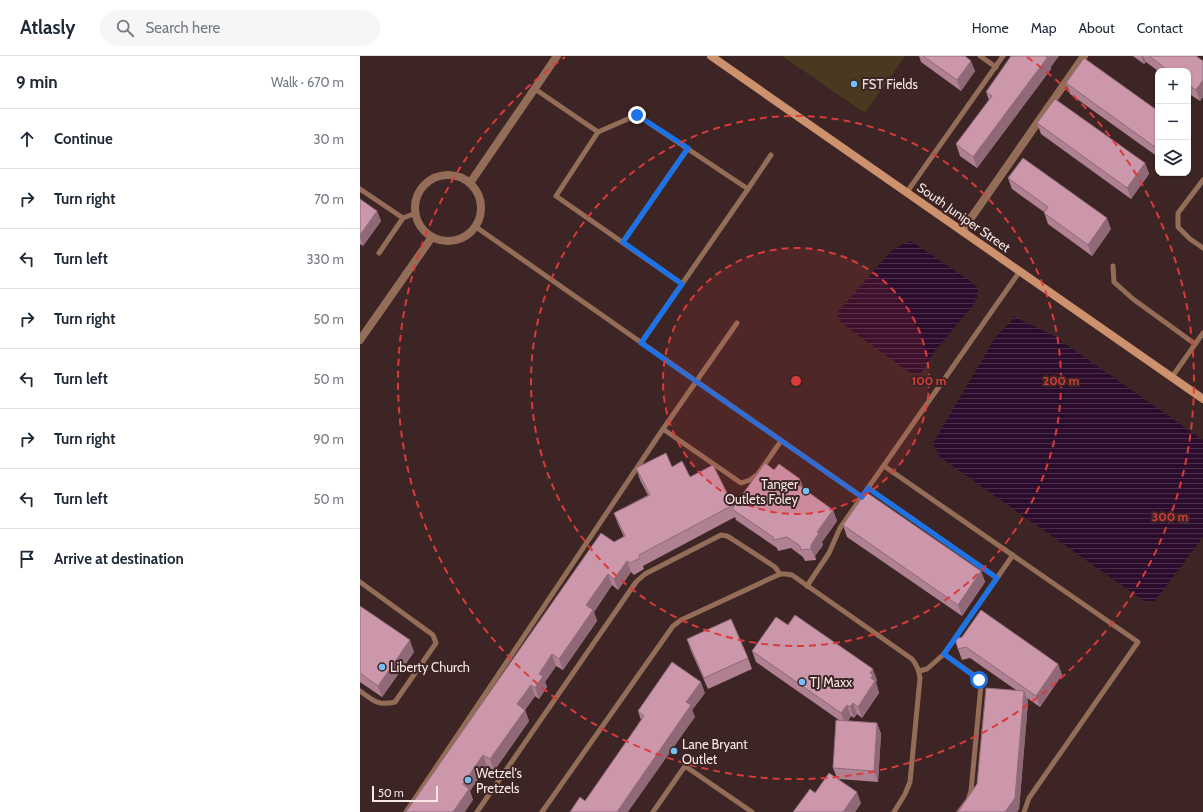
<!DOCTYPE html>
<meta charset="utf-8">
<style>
body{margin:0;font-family:Cabin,sans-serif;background:#f6f6f7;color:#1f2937}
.controls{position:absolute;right:12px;top:12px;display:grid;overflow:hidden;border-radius:8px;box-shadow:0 1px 3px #0004}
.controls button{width:36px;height:36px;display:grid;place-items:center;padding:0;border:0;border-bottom:1px solid #e0e1e3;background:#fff;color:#1f2937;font:20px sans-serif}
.scale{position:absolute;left:12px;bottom:10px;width:66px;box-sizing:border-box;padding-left:4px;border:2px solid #f6e7e6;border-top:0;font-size:11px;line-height:14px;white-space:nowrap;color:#f6e7e6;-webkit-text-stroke:3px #3c2524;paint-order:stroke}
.stop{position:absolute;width:12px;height:12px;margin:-9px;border:3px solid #1a73e8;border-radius:50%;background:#fff}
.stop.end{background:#1a73e8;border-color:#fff;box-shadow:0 1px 4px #0008}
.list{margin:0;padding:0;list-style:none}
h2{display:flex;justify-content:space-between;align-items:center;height:52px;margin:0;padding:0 16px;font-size:17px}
h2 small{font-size:13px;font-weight:400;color:#747a83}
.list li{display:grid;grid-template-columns:26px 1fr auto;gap:12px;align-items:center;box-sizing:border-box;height:60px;padding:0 16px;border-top:1px solid #e0e1e3}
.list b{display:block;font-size:15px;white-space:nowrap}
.list em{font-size:13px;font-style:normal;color:#747a83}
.icon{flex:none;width:22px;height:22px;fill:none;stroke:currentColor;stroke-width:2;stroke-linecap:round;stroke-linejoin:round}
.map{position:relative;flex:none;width:843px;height:756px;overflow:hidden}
header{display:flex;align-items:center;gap:24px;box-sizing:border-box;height:56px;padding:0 20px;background:#fff;border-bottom:1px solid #e0e1e3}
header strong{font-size:19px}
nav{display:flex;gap:22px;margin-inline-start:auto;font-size:14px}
.search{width:280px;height:36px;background:#f6f6f7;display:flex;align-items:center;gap:10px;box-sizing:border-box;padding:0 14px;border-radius:22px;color:#747a83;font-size:15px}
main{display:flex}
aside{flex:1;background:#fff}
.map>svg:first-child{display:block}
.garden{fill:#483920}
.water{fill:url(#water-rules)}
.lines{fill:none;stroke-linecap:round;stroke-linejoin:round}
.lane{stroke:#936d57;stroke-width:5}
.street{stroke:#936d57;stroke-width:8}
.secondary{stroke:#ce916d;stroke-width:8}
.wall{fill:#af8193}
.shaded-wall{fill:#8f6978}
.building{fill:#cc96ab;stroke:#8f6978}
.route{stroke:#1a73e8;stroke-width:5}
.ring{fill:none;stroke:#d93b3b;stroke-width:2;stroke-dasharray:7 5}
.poi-dot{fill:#74c0f6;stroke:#3c2524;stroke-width:1.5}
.labels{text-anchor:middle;stroke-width:4;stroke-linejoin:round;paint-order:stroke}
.poi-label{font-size:13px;fill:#f6e7e6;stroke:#3c2524;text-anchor:start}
.street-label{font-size:13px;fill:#f6e7e6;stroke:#3c2524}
.centre{fill:#d93b3b;stroke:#3c2524;stroke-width:2}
.ring-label{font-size:12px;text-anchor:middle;font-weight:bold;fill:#d93b3b;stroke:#3c2524;stroke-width:4;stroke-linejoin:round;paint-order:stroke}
</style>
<header>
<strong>Atlasly</strong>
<div class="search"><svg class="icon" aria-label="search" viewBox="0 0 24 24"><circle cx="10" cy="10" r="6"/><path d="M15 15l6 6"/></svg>Search here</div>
<nav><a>Home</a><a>Map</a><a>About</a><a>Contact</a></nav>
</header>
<main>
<aside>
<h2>9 min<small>Walk · 670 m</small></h2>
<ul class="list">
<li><svg class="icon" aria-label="ahead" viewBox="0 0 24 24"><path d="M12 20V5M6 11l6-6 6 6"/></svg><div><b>Continue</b></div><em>30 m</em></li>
<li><svg class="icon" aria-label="right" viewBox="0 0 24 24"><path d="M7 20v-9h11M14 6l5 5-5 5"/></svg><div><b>Turn right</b></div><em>70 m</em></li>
<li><svg class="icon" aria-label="left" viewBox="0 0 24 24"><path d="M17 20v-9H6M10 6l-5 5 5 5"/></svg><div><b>Turn left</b></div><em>330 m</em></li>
<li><svg class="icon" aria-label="right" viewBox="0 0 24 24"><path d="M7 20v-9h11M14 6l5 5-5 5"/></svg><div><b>Turn right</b></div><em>50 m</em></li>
<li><svg class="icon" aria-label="left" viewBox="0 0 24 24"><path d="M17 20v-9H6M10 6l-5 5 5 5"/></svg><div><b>Turn left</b></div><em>50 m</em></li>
<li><svg class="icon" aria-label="right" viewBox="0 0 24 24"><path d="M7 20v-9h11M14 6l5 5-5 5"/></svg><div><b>Turn right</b></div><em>90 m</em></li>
<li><svg class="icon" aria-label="left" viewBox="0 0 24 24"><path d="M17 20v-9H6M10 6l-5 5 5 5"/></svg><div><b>Turn left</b></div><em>50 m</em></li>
<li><svg class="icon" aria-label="arrive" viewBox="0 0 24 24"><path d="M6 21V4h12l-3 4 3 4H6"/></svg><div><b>Arrive at destination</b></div></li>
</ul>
</aside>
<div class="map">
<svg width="843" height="756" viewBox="0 0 843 756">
<defs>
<pattern id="water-rules" width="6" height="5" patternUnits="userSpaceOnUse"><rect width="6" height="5" fill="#2b0c2c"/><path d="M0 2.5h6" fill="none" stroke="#4a2f4b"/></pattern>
</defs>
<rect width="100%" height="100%" fill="#3c2524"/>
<polygon class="garden" points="422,0 545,0 505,57"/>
<g class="water">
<polygon points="551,185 610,225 618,232 618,239 612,251 574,296 562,316 557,318 550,317 481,267 477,257 530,196 539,190"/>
<polygon points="655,261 694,280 843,384 843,481 795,545 784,545 580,401 573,387 635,282"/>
</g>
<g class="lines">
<g class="lane">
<polyline points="620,0 636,11"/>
<polyline points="175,33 238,76 277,59 388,133 281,287"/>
<polyline points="238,76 196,140 322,228"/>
<polyline points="843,124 818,157 818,171 830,183 843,192"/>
<polyline points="0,133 43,162"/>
<polyline points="388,133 411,99"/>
<polyline points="547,136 643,0"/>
<polyline points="116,171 502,441"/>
<polyline points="263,186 328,92"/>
<polyline points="19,197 43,162 56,157"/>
<polyline points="753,210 754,226 773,243 835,288"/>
<polyline points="812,321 843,277"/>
<polyline points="303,373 377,267"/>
<polyline points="524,410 778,586 669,742 664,756"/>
<polyline points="508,432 637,522"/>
<path d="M0,526l73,53 3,8 -41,59c-17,4 -21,-1 -35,-11"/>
<polyline points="447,530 469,497 480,472 660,215"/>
<polyline points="584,598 615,620 619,624 621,629 611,735 608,744 599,756"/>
<polyline points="559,615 567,613 584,598 653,499"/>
<polyline points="46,756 303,373 381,427 390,424 398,418 421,385"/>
<polyline points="117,756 276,526 285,518 361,479 367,480 372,483 415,511 420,518"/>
<path d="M182,756l131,-186 8,-6 99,-46h6l6,1 120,84c5,6 7,11 8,19l-10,104 -5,12 -11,18"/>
<polyline points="293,756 325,710 392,756"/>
</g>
<g class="street">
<circle cx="88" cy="152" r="33"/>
<polyline points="110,127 197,0"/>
<polyline points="602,175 724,0"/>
<polyline points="0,284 72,181"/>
</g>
<polyline class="secondary" points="351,0 843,343"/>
</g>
<g class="wall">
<polygon points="559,0 605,0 615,15 601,35 561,6"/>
<polygon points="773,0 836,0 843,5 843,41 840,45 828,37 828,15 798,15 786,6 784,8"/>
<polygon points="691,11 691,13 617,112 600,100 596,88 629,44 626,36"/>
<polygon points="706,27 798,55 798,101 710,38"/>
<polygon points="677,67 785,107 789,118 771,143 681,78"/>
<polygon points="648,122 751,173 732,200 688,168 684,156 652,133"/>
<polygon points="0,143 17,155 21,165 3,190 0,188"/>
<polygon points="312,411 330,421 373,449 374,451 414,414 444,433 473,454 477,465 462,486 463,489 455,500 456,504 445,505 443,501 431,492 418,495 417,492 376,464 375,461 283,510 284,513 274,519 271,516 258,534 252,529 234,556 237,565 203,614 196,610 185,626 187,631 179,643 175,640 165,654 169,665 134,715 127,710 110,735 113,744 46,756 254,486 264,481 258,468 254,457 288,439 280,424 276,412"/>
<polygon points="483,469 621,515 625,526 602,560 487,481"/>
<polygon points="0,550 54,596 22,641 0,626"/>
<polygon points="428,569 517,624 516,626 519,637 502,662 497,658 494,662 491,660 488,665 517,667 521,678 518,726 479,723 501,747 495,756 433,756 455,737 477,722 473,712 479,664 396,606 392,595"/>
<polygon points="327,583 388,602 392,613 348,633 331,595"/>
<polygon points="595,583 698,608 702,619 680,651 667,642 668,646 659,753 657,756 598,756 617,728 656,634 610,602 602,604 598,593"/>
<polygon points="345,637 332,654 335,661 225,745 281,664 278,655"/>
</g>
<g class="shaded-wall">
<polygon points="686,0 699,0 691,11 691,13 617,112 613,101"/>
<polygon points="781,0 783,0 786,6 784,8"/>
<polygon points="611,5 615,15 601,35 597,24"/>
<polygon points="843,24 843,41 840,45 836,34"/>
<polygon points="798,87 798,99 795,91"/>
<polygon points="785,107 789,118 771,143 767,132"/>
<polygon points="17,155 21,165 3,190 0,182 0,179"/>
<polygon points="747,162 751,173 732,200 728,189"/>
<polygon points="440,423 444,434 437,428"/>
<polygon points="473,454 477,465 462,486 463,489 455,500 456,504 451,493 451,489 457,476"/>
<polygon points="267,505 271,516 258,534 254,523"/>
<polygon points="621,515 625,526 602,560 598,549"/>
<polygon points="248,518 252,529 234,556 237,565 203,614 199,603 226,549"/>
<polygon points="50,584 54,596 22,641 18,630"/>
<polygon points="192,598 196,610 185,626 187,631 179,643 175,632 179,618"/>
<polygon points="698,608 702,619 680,651 676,640"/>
<polygon points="513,613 517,624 516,626 519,637 502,662 498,651 511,622 510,617"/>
<polygon points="341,626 345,637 332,654 335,661 268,756 257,756 326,646"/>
<polygon points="171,629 175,640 165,654 169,665 134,715 130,703 157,648"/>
<polygon points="664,635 668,646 659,753 657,756 645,756"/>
<polygon points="493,647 497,658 494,662 490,651"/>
<polygon points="487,649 491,660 485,668 481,657"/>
<polygon points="517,667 521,678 518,726 514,715"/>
<polygon points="123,699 127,710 110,735 113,744 105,756 93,756 103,728"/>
<polygon points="497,736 501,747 495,756 483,756"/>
</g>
<g class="building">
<polygon points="563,0 605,0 611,5 597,24"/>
<polygon points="651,0 686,0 686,1 687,2 613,101 596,88 632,40 626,36"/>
<polygon points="789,0 836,0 843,5 843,24 836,34 828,29 828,15 809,15"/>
<polygon points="724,2 798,55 798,87 795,91 706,27"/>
<polygon points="695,43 785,107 767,132 677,67"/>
<polygon points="663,102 747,162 728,189 684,157 688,151 648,122"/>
<polygon points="0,143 17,155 0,179"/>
<polygon points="306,397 312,411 322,405 330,421 353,409 373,449 279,499 280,502 270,507 267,505 254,523 248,518 226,549 233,554 199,603 192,598 179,618 183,620 175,632 171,629 157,648 165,654 130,703 123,699 103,728 109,733 93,756 46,756 241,477 254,486 265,480 254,457 290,439 276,412"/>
<polygon points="405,407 414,414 419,408 440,423 437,428 473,454 457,476 459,477 451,489 451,493 441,494 440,490 427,481 414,484 413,481 372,453"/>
<polygon points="506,436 621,515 598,549 483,469"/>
<polygon points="0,550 50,584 18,630 0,617"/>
<polygon points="621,554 698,608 676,640 606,591 598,593 595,583 602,581"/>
<polygon points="435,559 513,613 510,617 513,619 511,622 515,625 498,651 493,647 490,651 487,649 481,657 392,595 416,561 428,569"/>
<polygon points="371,563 388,602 344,622 327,583"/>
<polygon points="312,606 341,626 326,646 331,649 257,756 210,756 220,741 225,745 271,679 284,660 278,655"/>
<polygon points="626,632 664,635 655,742 645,756 598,756 617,728"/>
<polygon points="476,664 517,667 514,715 473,712"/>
<polygon points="469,717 497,736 483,756 433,756 450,733 455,737"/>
</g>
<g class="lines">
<polyline class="route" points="277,59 328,92 263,186 322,228 281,287 502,441 508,432 637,522 584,598 619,624"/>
</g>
<circle cx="436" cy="325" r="133" fill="#d93b3b" fill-opacity=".12"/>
<g class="ring">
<circle cx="436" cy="325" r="133"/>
<circle cx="436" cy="325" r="265"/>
<path d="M667 1A398 398 0 1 1 205 1"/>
</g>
<g class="poi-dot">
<circle cx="494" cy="28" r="4"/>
<circle cx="446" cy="435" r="4"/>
<circle cx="22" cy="611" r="4"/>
<circle cx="442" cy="626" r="4"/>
<circle cx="314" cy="695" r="4"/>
<circle cx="108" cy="724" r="4"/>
</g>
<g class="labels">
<g class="poi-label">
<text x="502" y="33">FST Fields</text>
<text x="438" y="433" text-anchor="end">Tanger<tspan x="438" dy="15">Outlets Foley</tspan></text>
<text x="30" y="616">Liberty Church</text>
<text x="450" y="631">TJ Maxx</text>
<text x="322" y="693">Lane Bryant<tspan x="322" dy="15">Outlet</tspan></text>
<text x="116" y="722">Wetzel's<tspan x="116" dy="15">Pretzels</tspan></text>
</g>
<g class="street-label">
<text transform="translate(604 161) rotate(35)" y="5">South Juniper Street</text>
</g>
</g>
<circle cx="436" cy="325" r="6" class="centre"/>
<g class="ring-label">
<text x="569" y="329">100 m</text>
<text x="701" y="329">200 m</text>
<text x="810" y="465">300 m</text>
</g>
</svg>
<div class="controls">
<button>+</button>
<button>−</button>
<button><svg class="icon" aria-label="layers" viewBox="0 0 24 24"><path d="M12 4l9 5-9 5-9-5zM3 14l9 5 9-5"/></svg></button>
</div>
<div class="scale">50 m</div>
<div class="stop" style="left:619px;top:624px"></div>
<div class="stop end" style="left:277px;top:59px"></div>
</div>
</main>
